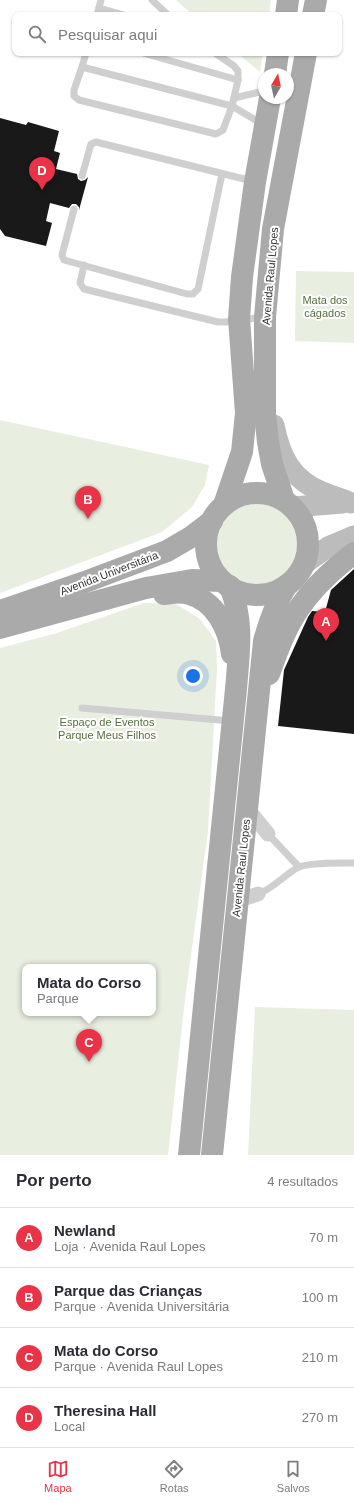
<!DOCTYPE html>
<html lang="pt">
<meta charset="utf-8">
<style>
body{margin:0;font-family:Helvetica,sans-serif;background:#f2f2f3;color:#2b2b33}
.compass{position:absolute;left:258px;top:68px;width:36px;height:36px;border-radius:50%;background:#fff;box-shadow:0 1px 3px #0004;rotate:9deg}
.you{position:absolute;left:193px;top:676px;width:14px;height:14px;margin:-10px;border:3px solid #fff;border-radius:50%;background:#1a73e8;box-shadow:0 0 0 6px #1a73e833}
.badge{display:grid;place-items:center;width:26px;height:26px;border-radius:50%;background:#e83446;color:#fff;font-size:13px;font-weight:700}
.pin{position:absolute;translate:-50% -33px;filter:drop-shadow(0 1px 2px #0008)}
.pin::after{content:'';position:absolute;top:21px;width:14px;height:12px;background:inherit;clip-path:polygon(0 0,100% 0,50% 100%)}
.popup{position:absolute;left:22px;top:964px;width:134px;height:52px;box-sizing:border-box;display:grid;place-content:center;border-radius:8px;background:#fff;filter:drop-shadow(0 1px 3px #0005);font-size:13px;white-space:nowrap;color:#7c7c81}
.popup b{font-size:15px;color:#2b2b33}
.popup::after{content:'';position:absolute;left:50%;top:100%;margin-left:-8px;border:8px solid transparent;border-top-color:#fff}
.list{margin:0;padding:0;list-style:none}
h2{display:flex;justify-content:space-between;align-items:center;height:52px;margin:0;padding:0 16px;font-size:17px}
h2 small{font-size:13px;font-weight:400;color:#7c7c81}
.list li{display:grid;grid-template-columns:26px 1fr auto;gap:12px;align-items:center;box-sizing:border-box;height:60px;padding:0 16px;border-top:1px solid #e1e1e2}
.list b{display:block;font-size:15px;white-space:nowrap}
.list p{margin:0;font-size:13px;white-space:nowrap;color:#7c7c81}
.list em{font-size:13px;font-style:normal;color:#7c7c81}
.icon{flex:none;width:22px;height:22px;fill:none;stroke:currentColor;stroke-width:2;stroke-linecap:round;stroke-linejoin:round}
.map{position:relative;flex:none;width:354px;height:1155px;overflow:hidden}
.search{position:absolute;background:#fff;box-shadow:0 1px 3px #0004;left:12px;right:12px;top:12px;height:44px;display:flex;align-items:center;gap:10px;box-sizing:border-box;padding:0 14px;border-radius:8px;color:#7c7c81;font-size:15px}
.sheet{height:292px;background:#fff}
nav{display:flex;justify-content:space-around;align-items:center;box-sizing:border-box;height:56px;border-top:1px solid #e1e1e2;background:#fff;font-size:11px;color:#7c7c81}
nav a{display:grid;justify-items:center;gap:2px}
nav .on{color:#e83446}
.map>svg:first-child{display:block}
.green{fill:#e8eee0;fill-rule:evenodd}
.building{fill:#191919}
.lines{fill:none;stroke-linecap:round;stroke-linejoin:round}
.service{stroke:#cfcfcf;stroke-width:7}
.minor{stroke:#cfcfcf;stroke-width:15}
.secondary{stroke:#bcbcbc;stroke-width:21}
.primary{stroke:#aaa;stroke-width:22}
.labels{text-anchor:middle;stroke-width:4;stroke-linejoin:round;paint-order:stroke}
.street-label{font-size:11px;fill:#323232;stroke:#fff}
.park-label{font-size:11px;fill:#566f3d;stroke:#fff}
</style>
<div class="map">
<svg width="354" height="1155" viewBox="0 0 354 1155">
<rect width="100%" height="100%" fill="#fff"/>
<g class="green">
<polygon points="176,0 271,0 269,15 193,15"/>
<polygon points="237,53 263,53 260,72"/>
<polygon points="296,271 354,272 354,343 295,341"/>
<polygon points="0,420 209,465 205,485 192,507 162,532 0,593"/>
<circle cx="257" cy="544" r="40"/>
<path d="M144,603l32,1 24,15 16,22 1,28 -9,162 -23,168 -17,156h-168v-507l57,-15zM25,967h128v46h-128z"/>
<polygon points="255,1007 354,1010 354,1155 248,1155"/>
</g>
<g class="building">
<polygon points="0,118 26,125 28,122 59,131 54,151 60,153 56,169 77,174 78,179 81,181 85,180 88,177 79,210 79,207 76,204 72,204 69,208 50,203 46,221 52,223 46,246 5,236 0,229"/>
<polygon points="354,569 354,734 278,726 284,670 308,617 312,611 325,612 331,590"/>
</g>
<g class="lines">
<g class="service">
<polyline points="152,0 168,15"/>
<polyline points="99,8 124,15"/>
<polyline points="97,15 101,0"/>
<polyline points="86,53 82,67 232,106 238,80 238,71 234,66 215,53"/>
<polyline points="143,53 238,80"/>
<polyline points="82,67 74,90 74,96 79,100 216,134 223,130 232,106 262,124"/>
<polyline points="234,98 264,91"/>
<polyline points="82,176 91,144 96,142 252,181"/>
<polyline points="74,209 62,255 64,260 187,294 193,294 198,289 222,174"/>
<polyline points="84,265 80,283 84,289 218,322 226,322 263,317"/>
<polyline points="82,708 231,721"/>
<polyline points="268,834 299,867"/>
<path d="M258,894c16,-6 25,-18 39,-26 9,-6 45,-5 57,-5"/>
</g>
<g class="minor">
<polyline points="247,808 268,834"/>
<polyline points="237,901 258,894"/>
</g>
<g class="secondary">
<path d="M274,425c6,31 17,54 48,67 9,4 19,6 29,11"/>
<polyline points="292,507 343,503"/>
<polyline points="304,564 328,547 354,536"/>
</g>
<g class="primary">
<polyline points="286,15 288,0"/>
<polyline points="313,15 316,0"/>
<polyline points="275,74 278,53"/>
<circle cx="257" cy="544" r="51"/>
<polyline points="284,500 272,464 268,442 265,413 265,317 273,229 306,53"/>
<polyline points="224,505 242,452 246,413 239,319 242,277 255,182 270,98"/>
<path d="M164,594c8,-1 17,-3 25,0 26,7 40,34 43,60"/>
<polyline points="0,611 85,582 167,551 191,537 212,521"/>
<polyline points="0,628 146,588 192,580 222,581"/>
<path d="M269,674c8,-22 16,-45 29,-64 15,-23 35,-41 56,-57"/>
<path d="M189,1155l47,-466c3,-38 8,-67 -6,-103"/>
<path d="M212,1155l52,-514c6,-21 12,-39 23,-56"/>
</g>
</g>
<g class="labels">
<g class="street-label">
<text transform="translate(270 276) rotate(-85)" y="4">Avenida Raul Lopes</text>
<text transform="translate(109 573) rotate(-21)" y="4">Avenida Universitária</text>
<text transform="translate(241 868) rotate(-84)" y="4">Avenida Raul Lopes</text>
</g>
<g class="park-label">
<text x="325" y="304">Mata dos<tspan x="325" dy="13">cágados</tspan></text>
<text x="107" y="726">Espaço de Eventos<tspan x="107" dy="13">Parque Meus Filhos</tspan></text>
</g>
</g>
</svg>
<svg class="compass" viewBox="-18 -18 36 36"><path d="M0-13l5 13h-10z" fill="#e53935"/><path d="M0 13l5-13h-10z" fill="#7c7c81"/></svg>
<div class="you"></div>
<div class="pin badge" style="left:326px;top:641px">A</div>
<div class="pin badge" style="left:88px;top:519px">B</div>
<div class="pin badge" style="left:89px;top:1062px">C</div>
<div class="popup"><b>Mata do Corso</b>Parque</div>
<div class="pin badge" style="left:42px;top:190px">D</div>
<div class="search"><svg class="icon" aria-label="search" viewBox="0 0 24 24"><circle cx="10" cy="10" r="6"/><path d="M15 15l6 6"/></svg>Pesquisar aqui</div>
</div>
<section class="sheet">
<h2>Por perto<small>4 resultados</small></h2>
<ul class="list">
<li><span class="badge">A</span><div><b>Newland</b><p>Loja · Avenida Raul Lopes</p></div><em>70 m</em></li>
<li><span class="badge">B</span><div><b>Parque das Crianças</b><p>Parque · Avenida Universitária</p></div><em>100 m</em></li>
<li><span class="badge">C</span><div><b>Mata do Corso</b><p>Parque · Avenida Raul Lopes</p></div><em>210 m</em></li>
<li><span class="badge">D</span><div><b>Theresina Hall</b><p>Local</p></div><em>270 m</em></li>
</ul>
</section>
<nav>
<a class="on"><svg class="icon" aria-label="map" viewBox="0 0 24 24"><path d="M3 6l6-2 6 2 6-2v14l-6 2-6-2-6 2zM9 4v14M15 6v14"/></svg>Mapa</a>
<a><svg class="icon" aria-label="directions" viewBox="0 0 24 24"><path d="M12 3l9 9-9 9-9-9zM9 14v-3h6M13 9l2 2-2 2"/></svg>Rotas</a>
<a><svg class="icon" aria-label="saved" viewBox="0 0 24 24"><path d="M7 4h10v16l-5-4-5 4z"/></svg>Salvos</a>
</nav>
